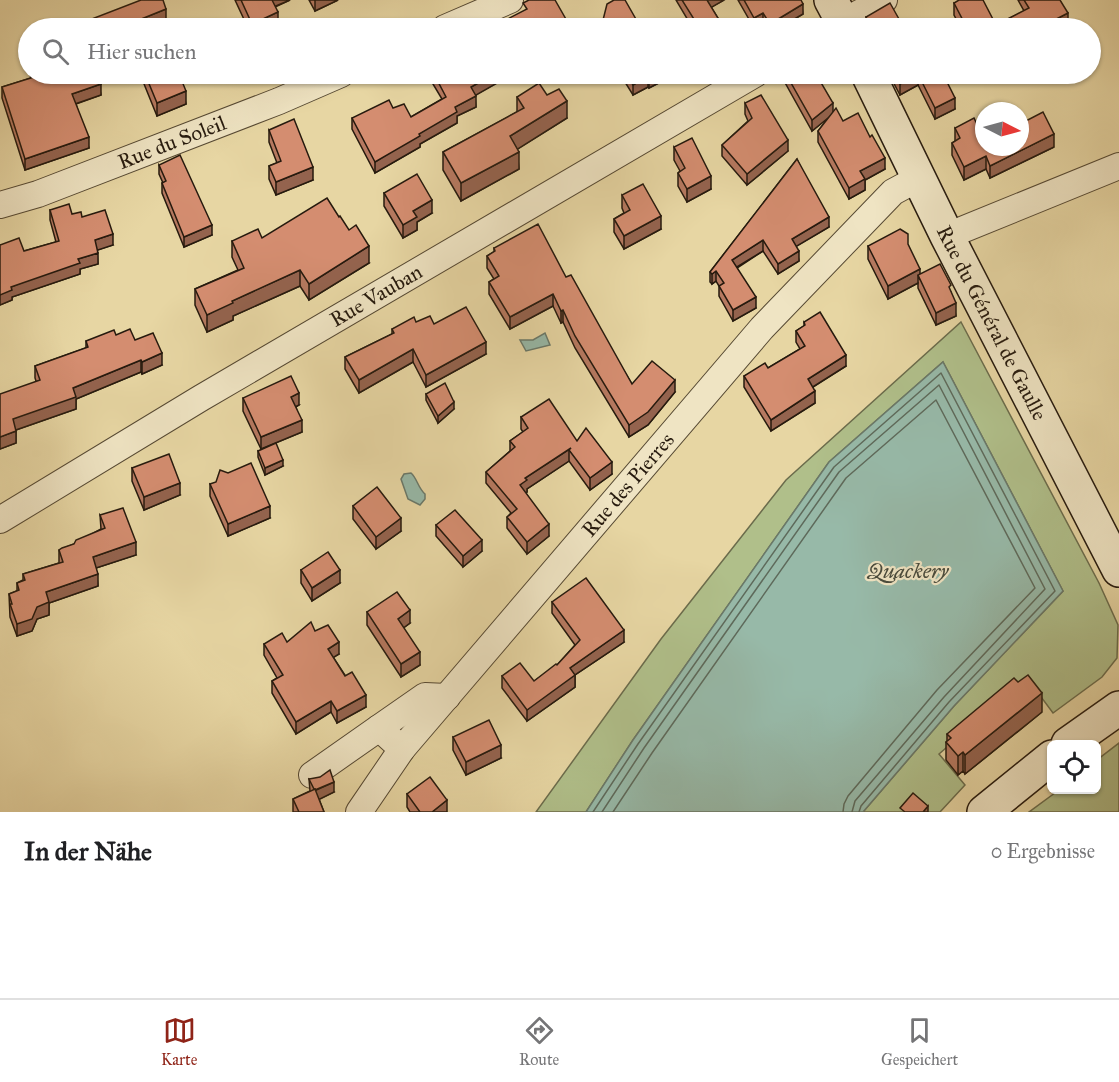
<!DOCTYPE html>
<html lang="de">
<meta charset="utf-8">
<style>
body{margin:0;font-family:"IM FELL Great Primer",serif;background:#f2f2f2;color:#202124}
.controls{position:absolute;right:18px;bottom:18px;display:grid;overflow:hidden;border-radius:9px;box-shadow:0 2px 4px #0004}
.controls button{width:54px;height:54px;display:grid;place-items:center;padding:0;border:0;border-bottom:2px solid #e0e0e0;background:#fff;color:#202124;font:30px sans-serif}
.compass{position:absolute;left:975px;top:102px;width:54px;height:54px;border-radius:50%;background:#fff;box-shadow:0 2px 4px #0004;rotate:96deg}
.list{margin:0;padding:0;list-style:none}
h2{display:flex;justify-content:space-between;align-items:center;height:78px;margin:0;padding:0 24px;font-size:26px}
h2 small{font-size:20px;font-weight:400;color:#757577}
.icon{flex:none;width:33px;height:33px;fill:none;stroke:currentColor;stroke-width:2;stroke-linecap:round;stroke-linejoin:round}
.map{position:relative;flex:none;width:1119px;height:812px;overflow:hidden}
.search{position:absolute;background:#fff;box-shadow:0 2px 4px #0004;left:18px;right:18px;top:18px;height:66px;display:flex;align-items:center;gap:15px;box-sizing:border-box;padding:0 21px;border-radius:33px;color:#757577;font-size:22px}
.sheet{height:186px;background:#fff}
nav{display:flex;justify-content:space-around;align-items:center;box-sizing:border-box;height:84px;border-top:2px solid #e0e0e0;background:#fff;font-size:16px;color:#757577}
nav a{display:grid;justify-items:center;gap:3px}
nav .on{color:#8f2418}
.map>svg:first-child{display:block}
.green{fill:#b0bf8a;stroke:#6b6c4c;stroke-width:1.5}
.water{fill:#97b9a8;stroke:#6a796a;stroke-width:1.5}
.lines{fill:none;stroke-linecap:round;stroke-linejoin:round}
.shore{stroke:#5e6a5b;stroke-width:1.5}
.street-casing{stroke:#564933;stroke-width:28}
.secondary-casing{stroke:#261a0e;stroke-width:36}
.street{stroke:#efe4c3;stroke-width:26}
.secondary{stroke:#efe4c3;stroke-width:33}
.wall{fill:#b67960;stroke:#261a0e;stroke-width:1.5}
.shaded-wall{fill:#94634e;stroke:#261a0e;stroke-width:1.5}
.building{fill:#d48d70;stroke:#261a0e;stroke-width:1.5}
.labels{text-anchor:middle;stroke-width:4.5;stroke-linejoin:round;paint-order:stroke}
.street-label{font-size:21px;fill:#261a0e;stroke:#efe4c3}
.water-label{font-size:22px;font-style:italic;fill:#484a3c;stroke:#efe4c3}
</style>
<div class="map">
<svg width="1119" height="812" viewBox="0 0 1119 812">
<rect width="100%" height="100%" fill="#e7d6a3"/>
<filter id="stains"><feTurbulence type="fractalNoise" baseFrequency=".00333" numOctaves="4"/><feColorMatrix values="0 0 0 0 .2 0 0 0 0 .09 0 0 0 0 .02 0 0 0 .5 -.17"/></filter>
<radialGradient id="worn" r=".72"><stop offset=".6" stop-color="#630" stop-opacity="0"/><stop offset="1" stop-color="#630" stop-opacity=".3"/></radialGradient>
<g class="green">
<polygon points="961,322 1099,583 1118,625 1117,658 1102,677 1053,713 1027,678 939,754 965,785 940,812 863,812 954,706 1063,591 943,362 829,462 633,740 586,812 536,812 661,639 786,480"/>
<polygon points="1119,743 1119,812 1029,812 1059,790 1096,790 1097,760"/>
</g>
<g class="water">
<polygon points="545,333 550,345 526,351 520,340 533,340"/>
<polygon points="943,362 1063,591 954,706 863,812 586,812 633,740 829,462"/>
<path d="M411,473c6,5 7,15 14,21v5l-5,6 -12,-6 -7,-20 3,-5z"/>
</g>
<g class="lines">
<g class="shore">
<polyline points="593,812 638,744 834,467 941,373 1055,591 949,702 861,806 859,812"/>
<polyline points="602,812 644,748 839,472 939,385 1045,589 944,697 855,801 852,812"/>
<polyline points="613,812 652,753 846,478 936,400 1035,588 937,690 848,796 844,804 843,812"/>
</g>
<defs>
<g id="street">
<polyline points="445,28 510,0"/>
<polyline points="831,28 884,0"/>
<path id="s1" d="M0,205l38,-11 241,-93 62,-27"/>
<polyline points="947,236 1119,166"/>
<path id="s2" d="M0,520l201,-122 554,-324"/>
<polyline points="402,749 379,728 425,696 447,697"/>
<polyline points="312,775 379,728"/>
<path id="s3" d="M359,812l43,-63 360,-421 131,-136 26,-14"/>
</g>
<g id="secondary">
<polyline points="831,0 846,28"/>
<path id="s4" d="M868,74l79,162 172,334"/>
<polyline points="1068,744 1119,708"/>
<polyline points="984,812 1052,757"/>
</g>
</defs>
<use href="#street" class="street-casing"/>
<use href="#secondary" class="secondary-casing"/>
<use href="#street" class="street"/>
<use href="#secondary" class="secondary"/>
</g>
<g class="wall">
<polygon points="235,0 290,0 275,7 278,24 268,28 248,28"/>
<polygon points="309,0 338,0 315,11"/>
<polygon points="676,0 724,0 711,7 724,28 692,27"/>
<polygon points="738,0 801,0 803,14 779,28 766,28 763,23 754,28"/>
<polygon points="1018,0 1060,0 1068,25 1061,28 961,28 954,15 954,3 996,25 1024,11"/>
<polygon points="866,17 904,28 866,28"/>
<polygon points="28,46 28,70 25,59 25,48"/>
<polygon points="30,74 97,74 101,95 76,104 89,148 25,170 2,98 2,87 31,78"/>
<polygon points="140,74 179,74 186,104 157,116"/>
<polygon points="427,74 513,74 475,95 476,107 457,116 457,123 420,144 420,147 375,173 352,129 352,118 393,108 411,117 442,99"/>
<polygon points="620,74 676,74 649,88 648,87 633,95"/>
<polygon points="783,74 816,74 833,113 843,121 885,169 865,180 865,190 849,199 818,142 818,131 829,117 812,131 783,79"/>
<polygon points="889,74 940,74 955,109 935,119 918,85 900,95"/>
<polygon points="547,95 567,118 517,149 519,169 461,201 443,170 443,152 517,112 517,97"/>
<polygon points="745,103 788,151 747,185 722,156 722,145 748,121 745,114"/>
<polygon points="955,128 984,147 1054,147 990,178 986,169 964,180 952,155 952,143 955,141"/>
<polygon points="269,130 313,180 276,195 269,179 269,166 277,163 269,142"/>
<polygon points="674,147 711,189 687,202 678,186 678,173 680,171 674,160"/>
<polygon points="797,159 829,227 796,246 799,261 778,274 763,251 737,268 756,308 733,321 719,296 719,286 716,281 712,284 710,282 710,272"/>
<polygon points="159,165 212,235 184,247 162,193 162,183 163,183 159,174"/>
<polygon points="384,193 432,213 417,222 417,230 403,238 384,206"/>
<polygon points="622,195 661,229 624,249 614,232 614,219 624,213 622,208"/>
<polygon points="50,210 82,217 113,245 97,250 98,264 80,269 80,274 12,297 12,300 0,305 0,245 24,251 56,242 50,220"/>
<polygon points="262,238 369,263 309,300 300,286 233,316 233,320 207,332 195,305 195,289 238,270 232,257 232,241"/>
<polygon points="908,245 920,274 951,292 956,316 936,325 918,288 918,283 888,299 868,259 868,246"/>
<polygon points="494,248 566,277 632,384 675,392 648,425 629,437 575,348 563,322 561,323 553,306 510,329 489,294 489,282 494,279 487,268 487,256 494,252"/>
<polygon points="416,322 434,324 486,354 426,387 413,362 359,393 345,369 345,357 392,334 392,329"/>
<polygon points="804,322 846,366 813,387 815,403 771,431 744,387 744,376 768,368 800,349 796,342 796,331 804,326"/>
<polygon points="116,335 135,340 162,365 142,374 141,372 76,399 76,409 16,430 16,443 0,449 36,381 35,378 35,366 86,348 86,341"/>
<polygon points="426,394 454,409 438,423 426,400"/>
<polygon points="243,398 299,405 296,407 302,432 261,449 243,411"/>
<polygon points="521,417 577,441 612,474 590,490 569,461 527,489 527,492 526,493 549,536 527,554 507,528 507,517 511,513 486,483 486,472 510,451 510,441 523,432 521,429"/>
<polygon points="258,451 283,466 265,475 258,457"/>
<polygon points="132,468 180,495 144,510 132,481"/>
<polygon points="210,484 270,518 228,536 210,496"/>
<polygon points="353,506 401,531 376,549 353,519"/>
<polygon points="100,515 136,555 96,568 98,586 49,603 49,615 37,619 32,631 17,636 10,617 9,594 17,591 17,583 23,580 23,574 59,563 59,550 74,544 101,529"/>
<polygon points="436,525 482,551 463,567 436,536"/>
<polygon points="301,570 340,583 312,601 301,583"/>
<polygon points="552,602 624,642 575,675 575,687 527,721 502,688 502,676 534,681 557,665 575,645 552,613"/>
<polygon points="367,612 410,623 403,628 420,665 401,677 367,625"/>
<polygon points="315,631 339,654 333,657 366,707 337,723 331,712 296,734 272,693 272,681 277,678 264,655 264,644 287,642"/>
<polygon points="1042,712 965,774 963,771 958,775 946,760 946,742 947,741 947,734"/>
<polygon points="453,737 501,758 466,775 453,750"/>
<polygon points="309,779 334,792 319,799 324,812 293,812 293,799 310,791"/>
<polygon points="407,794 447,812 410,812 407,807"/>
</g>
<g class="shaded-wall">
<polygon points="271,0 290,0 271,8"/>
<polygon points="315,0 338,0 315,11"/>
<polygon points="707,0 724,0 707,10"/>
<polygon points="803,4 803,14 779,28 770,28 770,24"/>
<polygon points="166,9 166,20 146,28 119,28"/>
<polygon points="278,12 278,24 268,28 252,28 252,24"/>
<polygon points="763,13 763,23 754,28 754,18"/>
<polygon points="1068,13 1068,25 1061,28 1039,28"/>
<polygon points="494,74 513,74 471,98 471,87"/>
<polygon points="546,74 555,74 546,79"/>
<polygon points="657,74 676,74 649,88 649,78"/>
<polygon points="918,74 918,85 900,95 900,84"/>
<polygon points="648,76 648,87 633,95 633,85"/>
<polygon points="101,84 101,95 72,105 72,94"/>
<polygon points="186,91 186,104 157,116 157,103"/>
<polygon points="476,96 476,107 457,116 457,123 420,144 420,147 375,173 375,162 419,134 455,107"/>
<polygon points="955,98 955,109 935,119 935,108"/>
<polygon points="567,101 567,118 510,154 510,136"/>
<polygon points="833,103 833,114 812,131 812,120"/>
<polygon points="1054,134 1054,147 990,178 990,166"/>
<polygon points="89,137 89,148 25,170 25,159"/>
<polygon points="788,140 788,151 747,185 747,174"/>
<polygon points="519,152 519,169 461,201 461,183"/>
<polygon points="986,156 986,169 964,180 964,167"/>
<polygon points="885,158 885,169 865,180 865,190 849,199 849,188 860,171"/>
<polygon points="313,167 313,180 276,195 276,182"/>
<polygon points="711,176 711,189 687,202 687,189"/>
<polygon points="432,200 432,213 417,222 417,230 403,238 403,225 413,211"/>
<polygon points="661,216 661,229 624,249 624,236"/>
<polygon points="829,217 829,227 792,249 792,239"/>
<polygon points="212,225 212,235 184,247 184,237"/>
<polygon points="113,234 113,245 95,251 95,240"/>
<polygon points="763,240 763,251 732,270 732,260"/>
<polygon points="369,246 369,263 309,300 309,284"/>
<polygon points="799,251 799,261 778,274 778,264"/>
<polygon points="98,253 98,264 80,269 80,274 12,297 12,300 0,305 0,295 11,287 78,259"/>
<polygon points="920,269 920,280 918,275 918,283 888,299 888,286"/>
<polygon points="300,270 300,286 233,316 233,320 207,332 207,315 232,301"/>
<polygon points="716,271 716,281 712,284 712,274"/>
<polygon points="553,294 553,306 510,329 510,317"/>
<polygon points="756,297 756,308 733,321 733,310"/>
<polygon points="956,303 956,316 936,325 936,313"/>
<polygon points="563,310 563,322 561,323 561,311"/>
<polygon points="486,342 486,354 426,387 426,375"/>
<polygon points="413,349 413,362 359,393 359,380"/>
<polygon points="162,353 162,365 142,374 142,362"/>
<polygon points="846,355 846,366 808,390 808,379"/>
<polygon points="141,360 141,372 76,399 76,409 13,431 13,419 73,388"/>
<polygon points="675,380 675,392 648,425 629,437 629,425"/>
<polygon points="815,391 815,403 771,431 771,420"/>
<polygon points="299,393 299,405 291,409 291,397"/>
<polygon points="454,402 454,409 438,423 438,416"/>
<polygon points="302,420 302,432 261,449 261,437"/>
<polygon points="16,431 16,443 0,449 0,437"/>
<polygon points="571,448 569,450 569,461 527,489 527,492 520,497 520,485 525,478"/>
<polygon points="283,460 283,466 265,475 265,468"/>
<polygon points="612,462 612,474 590,490 590,478"/>
<polygon points="180,483 180,495 144,510 144,497"/>
<polygon points="270,506 270,518 228,536 228,524"/>
<polygon points="401,518 401,531 376,549 376,537"/>
<polygon points="549,524 549,536 527,554 527,542"/>
<polygon points="482,540 482,551 463,567 463,556"/>
<polygon points="136,542 136,555 93,569 93,557"/>
<polygon points="340,570 340,583 312,601 312,588"/>
<polygon points="98,574 98,586 49,603 49,615 37,619 32,631 17,636 17,624 46,592"/>
<polygon points="410,610 410,623 398,632 398,619"/>
<polygon points="624,630 624,642 575,675 575,687 527,721 527,710 570,668"/>
<polygon points="339,642 339,654 328,661 328,649"/>
<polygon points="420,652 420,665 401,677 401,664"/>
<polygon points="1042,693 1042,712 965,774 965,755"/>
<polygon points="366,695 366,707 337,723 337,711"/>
<polygon points="331,701 331,712 296,734 296,722"/>
<polygon points="501,745 501,758 466,775 466,762"/>
<polygon points="963,752 963,771 958,775 958,756"/>
<polygon points="334,782 334,792 314,802 314,791"/>
<polygon points="447,800 447,812 432,812"/>
<polygon points="928,806 928,812 923,812"/>
</g>
<g class="building">
<polygon points="141,0 163,0 166,9 119,28 71,28 71,27"/>
<polygon points="241,0 272,0 278,12 252,24"/>
<polygon points="529,0 555,0 571,28 490,28 527,9 523,3"/>
<polygon points="614,0 625,0 641,28 601,28 607,4"/>
<polygon points="682,0 707,0 724,28 689,28 697,24"/>
<polygon points="744,0 801,0 803,4 770,24 763,13 754,18"/>
<polygon points="959,0 983,0 996,25 1029,8 1024,0 1060,0 1068,13 1039,28 967,28 954,3"/>
<polygon points="890,3 904,28 872,28 866,17"/>
<polygon points="28,46 28,59 25,48"/>
<polygon points="33,74 97,74 101,84 72,94 89,137 25,159 2,87 34,77"/>
<polygon points="145,74 179,74 186,91 157,103"/>
<polygon points="434,74 494,74 471,87 476,96 455,107 457,112 419,134 420,136 375,162 352,118 389,100 393,108 404,104 411,117 446,97"/>
<polygon points="626,74 657,74 649,78 648,76 633,85"/>
<polygon points="786,74 816,74 833,103 812,120"/>
<polygon points="895,74 940,74 941,77 944,76 955,98 935,108 918,74 900,84"/>
<polygon points="539,83 547,95 559,89 567,101 510,136 519,152 461,183 443,152 524,108 517,97"/>
<polygon points="761,95 788,140 747,174 722,145 752,118 745,103"/>
<polygon points="836,108 843,121 858,113 870,137 872,135 885,158 860,171 865,179 849,188 818,131"/>
<polygon points="1043,112 1054,134 990,166 986,156 964,167 952,143 960,138 955,128 974,118 984,139 984,147 1020,147 1020,124"/>
<polygon points="294,119 313,167 276,182 269,166 281,161 269,130"/>
<polygon points="692,138 711,176 687,189 678,173 685,168 674,147"/>
<polygon points="180,155 212,225 184,237 162,183 166,181 159,165"/>
<polygon points="797,159 829,217 792,239 799,251 778,264 763,240 732,260 756,297 733,310 719,286 724,283 716,271 712,274 710,272"/>
<polygon points="417,174 432,200 413,211 417,217 403,225 384,193"/>
<polygon points="643,184 661,216 624,236 614,219 630,210 622,195"/>
<polygon points="327,198 339,217 340,216 349,230 356,225 369,246 309,284 300,270 232,301 233,303 207,315 195,289 244,268 232,241 258,229 262,238"/>
<polygon points="69,204 72,214 81,212 82,217 105,210 113,234 95,240 98,253 78,259 80,263 11,287 12,290 0,295 0,245 19,238 24,251 59,241 50,210"/>
<polygon points="538,224 566,277 571,275 632,384 652,361 675,380 648,412 629,425 575,336 563,310 561,311 553,294 510,317 489,282 499,276 487,256 495,251 494,248"/>
<polygon points="900,229 908,234 908,244 920,269 888,286 868,246"/>
<polygon points="940,264 951,285 949,287 956,303 936,313 918,275"/>
<polygon points="466,307 486,342 426,375 413,349 359,380 345,357 394,333 392,329 414,317 416,322 430,316 434,324"/>
<polygon points="820,312 846,355 808,379 815,391 771,420 744,376 765,363 768,368 805,346 796,331 805,325 804,322"/>
<polygon points="130,329 135,340 153,333 162,353 142,362 141,360 73,388 76,397 13,419 16,431 0,437 0,394 40,380 35,366 88,347 86,341 114,330 116,335"/>
<polygon points="291,376 299,393 291,397 302,420 261,437 243,398"/>
<polygon points="445,383 454,402 438,416 426,394"/>
<polygon points="549,399 577,441 586,428 612,462 590,478 569,450 571,448 525,478 527,480 520,485 549,524 527,542 507,517 517,509 486,472 515,447 510,441 528,428 521,417"/>
<polygon points="276,443 283,460 265,468 258,451"/>
<polygon points="169,454 180,483 144,497 132,468"/>
<polygon points="251,463 270,506 228,524 210,484 216,482 220,470 228,473"/>
<polygon points="377,487 401,518 376,537 353,506"/>
<polygon points="123,508 136,542 93,557 98,574 46,592 49,602 37,607 32,619 17,624 10,604 12,604 9,594 19,590 17,583 25,580 23,574 63,562 59,550 62,548 74,544 76,540 105,528 100,515"/>
<polygon points="455,510 482,540 463,556 436,525"/>
<polygon points="328,552 340,570 312,588 301,570"/>
<polygon points="586,578 624,630 570,668 575,675 527,710 502,676 520,663 534,681 556,664 557,665 580,640 552,602"/>
<polygon points="397,592 410,610 398,619 420,652 401,664 367,612"/>
<polygon points="311,622 315,631 328,625 339,642 328,649 345,676 352,672 366,695 337,711 331,701 296,722 272,681 283,675 264,644 282,633 287,642"/>
<polygon points="1028,675 1042,693 965,755 963,752 958,756 946,742 951,738 947,734 1014,678 1018,682"/>
<polygon points="489,720 501,745 466,762 453,737"/>
<polygon points="330,770 334,782 315,790 315,789 314,789 309,779 320,777"/>
<polygon points="430,777 447,800 432,812 420,812 407,794"/>
<polygon points="315,789 324,812 299,812 293,799"/>
<polygon points="913,793 928,806 923,812 905,812 900,808"/>
</g>
<g class="labels">
<g class="street-label">
<text dy="7" stroke="none"><textPath href="#s1" startOffset="183">Rue du Soleil</textPath></text>
<text dy="7" stroke="none"><textPath href="#s2" startOffset="438">Rue Vauban</textPath></text>
<text dy="7" stroke="none"><textPath href="#s4" startOffset="278">Rue du Général de Gaulle</textPath></text>
<text dy="7" stroke="none"><textPath href="#s3" startOffset="424">Rue des Pierres</textPath></text>
</g>
<g class="water-label">
<text x="908" y="578">Quackery</text>
</g>
</g>
<rect width="100%" height="100%" filter="url(#stains)"/>
<rect width="100%" height="100%" fill="url(#worn)"/>
</svg>
<div class="controls">
<button><svg class="icon" aria-label="locate" viewBox="0 0 24 24"><circle cx="12" cy="12" r="6"/><path d="M12 2v4M12 18v4M2 12h4M18 12h4"/></svg></button>
</div>
<svg class="compass" viewBox="-18 -18 36 36"><path d="M0-13l5 13h-10z" fill="#e53935"/><path d="M0 13l5-13h-10z" fill="#757577"/></svg>
<div class="search"><svg class="icon" aria-label="search" viewBox="0 0 24 24"><circle cx="10" cy="10" r="6"/><path d="M15 15l6 6"/></svg>Hier suchen</div>
</div>
<section class="sheet">
<h2>In der Nähe<small>0 Ergebnisse</small></h2>
<ul class="list">
</ul>
</section>
<nav>
<a class="on"><svg class="icon" aria-label="map" viewBox="0 0 24 24"><path d="M3 6l6-2 6 2 6-2v14l-6 2-6-2-6 2zM9 4v14M15 6v14"/></svg>Karte</a>
<a><svg class="icon" aria-label="directions" viewBox="0 0 24 24"><path d="M12 3l9 9-9 9-9-9zM9 14v-3h6M13 9l2 2-2 2"/></svg>Route</a>
<a><svg class="icon" aria-label="saved" viewBox="0 0 24 24"><path d="M7 4h10v16l-5-4-5 4z"/></svg>Gespeichert</a>
</nav>
